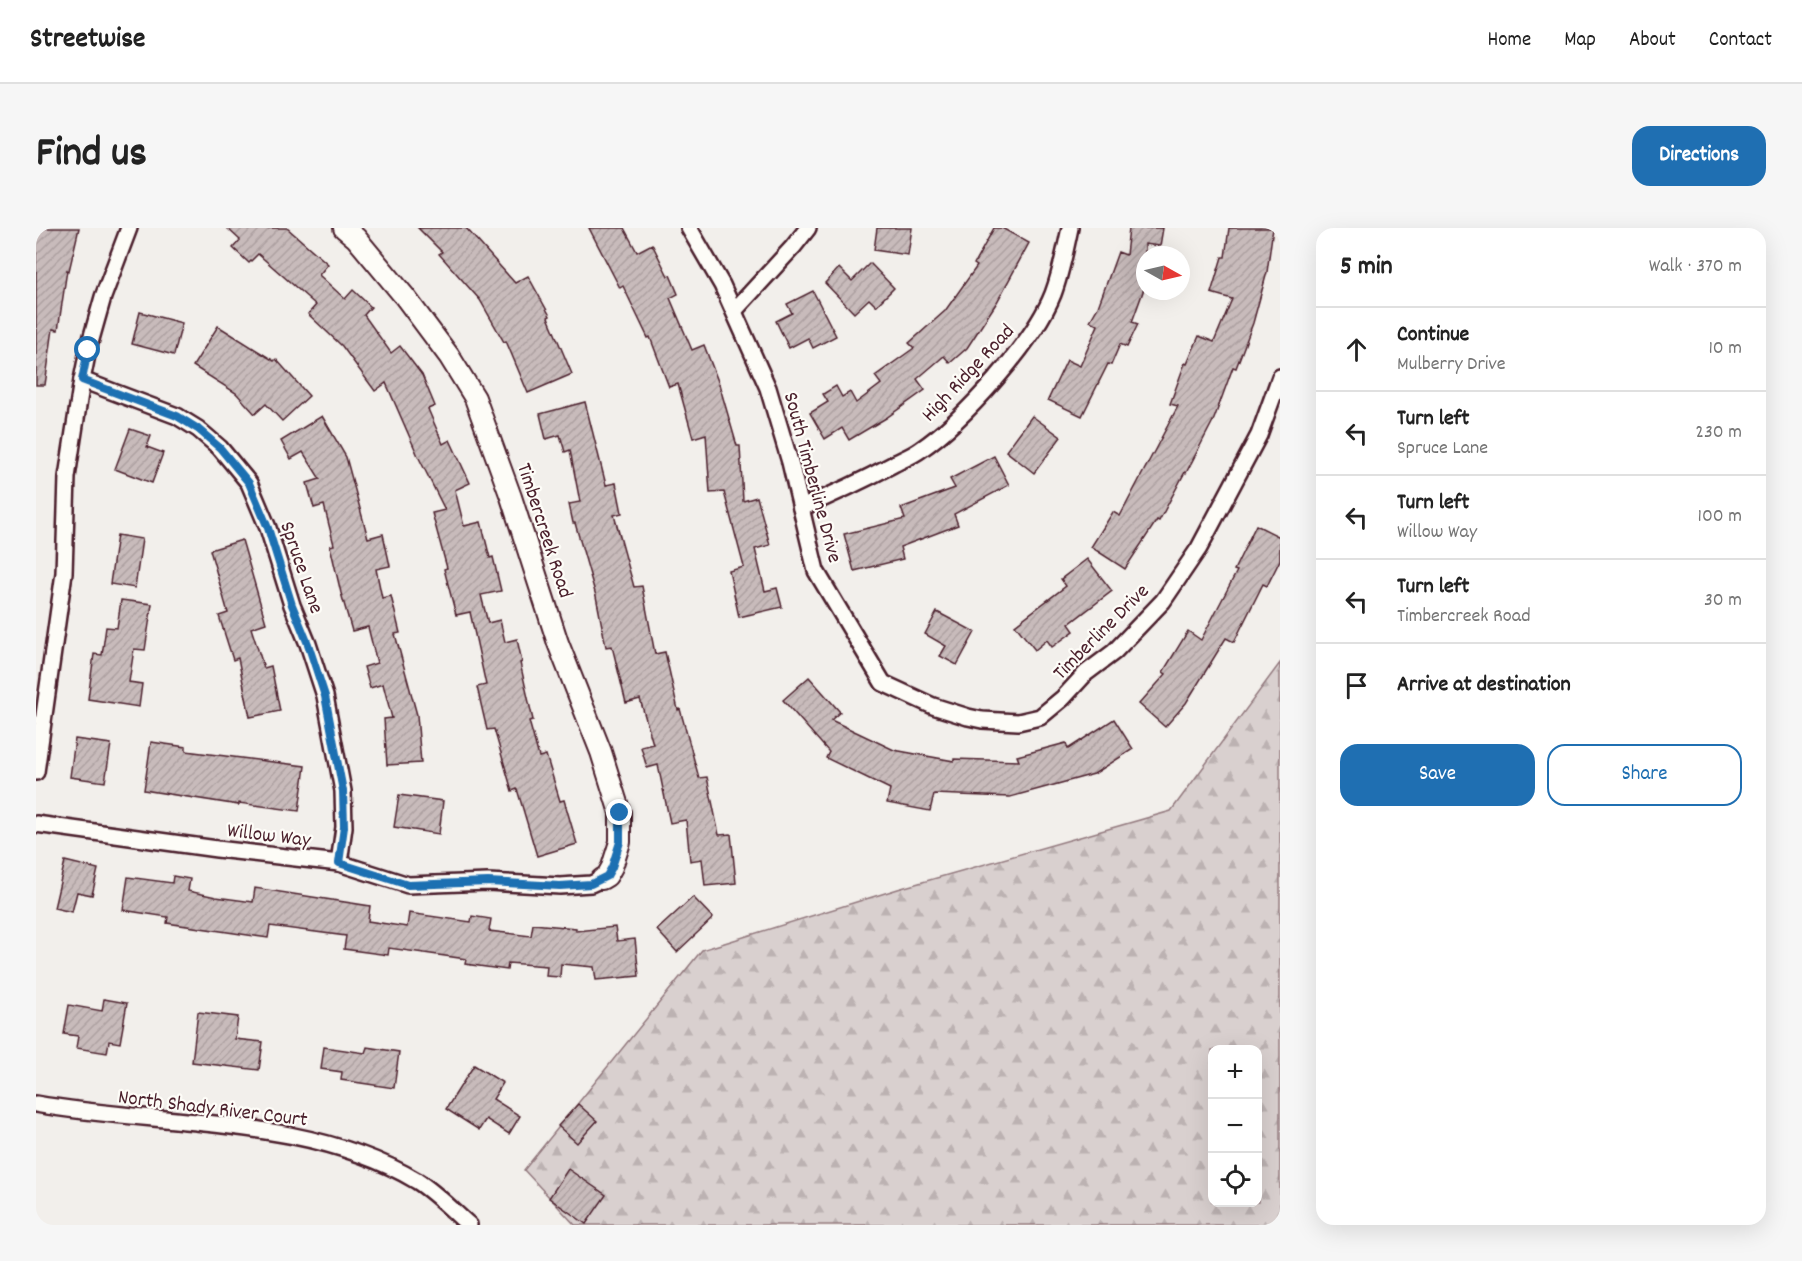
<!DOCTYPE html>
<meta charset="utf-8">
<style>
body{margin:0;font-family:Dekko,sans-serif;background:#f6f6f6;color:#222}
.controls{position:absolute;right:18px;bottom:18px;display:grid;overflow:hidden;border-radius:12px;box-shadow:0 6px 24px #0002}
.controls button{width:54px;height:54px;display:grid;place-items:center;padding:0;border:0;border-bottom:2px solid #e0e0e0;background:#fff;color:#222;font:30px sans-serif}
.compass{position:absolute;left:1100px;top:18px;width:54px;height:54px;border-radius:50%;background:#fff;box-shadow:0 6px 24px #0002;rotate:98deg}
.stop{position:absolute;width:18px;height:18px;margin:-14px;border:4px solid #1f6fb2;border-radius:50%;background:#fff}
.stop.end{background:#1f6fb2;border-color:#fff;box-shadow:0 2px 6px #0008}
.list{margin:0;padding:0;list-style:none}
h2{display:flex;justify-content:space-between;align-items:center;height:78px;margin:0;padding:0 24px;font-size:26px}
h2 small{font-size:20px;font-weight:400;color:#767676}
.list li{display:grid;grid-template-columns:39px 1fr auto;gap:18px;align-items:center;box-sizing:border-box;height:84px;padding:0 24px;border-top:2px solid #e0e0e0}
.list b{display:block;font-size:22px;white-space:nowrap}
.list p{margin:0;font-size:20px;white-space:nowrap;color:#767676}
.list em{font-size:20px;font-style:normal;color:#767676}
.actions{display:flex;gap:12px;padding:18px 24px}
.actions a{flex:1;padding:14px 0;border:2px solid #1f6fb2;border-radius:18px;text-align:center;font-size:21px;color:#1f6fb2}
.actions .main{background:#1f6fb2;color:#fff}
.icon{flex:none;width:33px;height:33px;fill:none;stroke:currentColor;stroke-width:2;stroke-linecap:round;stroke-linejoin:round}
.map{position:relative;flex:none;width:1244px;height:997px;overflow:hidden;border-radius:18px}
header{display:flex;align-items:center;gap:36px;box-sizing:border-box;height:84px;padding:0 30px;background:#fff;border-bottom:2px solid #e0e0e0}
header strong{font-size:28px}
nav{display:flex;gap:33px;margin-inline-start:auto;font-size:21px}
.intro{display:flex;align-items:center;justify-content:space-between;box-sizing:border-box;height:144px;padding:0 36px}
h1{margin:0;font-size:42px}
.button{padding:15px 27px;border-radius:18px;background:#1f6fb2;color:#fff;font-size:21px;font-weight:700}
main{display:flex;gap:36px;padding:0 36px}
aside{flex:1;background:#fff;border-radius:18px;box-shadow:0 6px 24px #0002}
.map>svg:first-child{display:block}
.forest{fill:url(#forest-firs);stroke:#92787d;stroke-width:1.5;fill-rule:evenodd}
.building{fill:url(#building-hatch);stroke:#4a1f2b;stroke-width:1.5}
.lines{fill:none;stroke-linecap:round;stroke-linejoin:round}
.minor-casing{stroke:#4a1f2b;stroke-width:20}
.tertiary-casing{stroke:#4a1f2b;stroke-width:24}
.minor{stroke:#fdfcf7;stroke-width:15}
.tertiary{stroke:#fdfcf7;stroke-width:20}
.route{stroke:#1f6fb2;stroke-width:8}
.labels{text-anchor:middle;stroke-width:4.5;stroke-linejoin:round;paint-order:stroke}
.street-label{font-size:21px;fill:#4a1f2b;stroke:#fdfcf7}
</style>
<header>
<strong>Streetwise</strong>
<nav><a>Home</a><a>Map</a><a>About</a><a>Contact</a></nav>
</header>
<div class="intro"><h1>Find us</h1><a class="button">Directions</a></div>
<main>
<div class="map">
<svg width="1244" height="997" viewBox="0 0 1244 997">
<defs>
<pattern id="forest-firs" width="22" height="20" patternUnits="userSpaceOnUse" patternTransform="scale(1.5)"><rect width="22" height="20" fill="#d9d0cf"/><path d="M5 1l3.5 6h-7zM16 11l3.5 6h-7z" fill="#bcb2b2"/></pattern>
<pattern id="building-hatch" width="6" height="6" patternUnits="userSpaceOnUse" patternTransform="scale(1.5)"><rect width="6" height="6" fill="#c8bbbb"/><path d="M-1 1l2-2M0 6l6-6M5 7l2-2" fill="none" stroke="#ada0a1"/></pattern>
</defs>
<rect width="100%" height="100%" fill="#f2efeb"/>
<filter id="ink" filterUnits="userSpaceOnUse"><feTurbulence type="fractalNoise" baseFrequency=".0167" numOctaves="2"/><feDisplacementMap in="SourceGraphic" scale="12" xChannelSelector="R" yChannelSelector="G"/><feConvolveMatrix kernelMatrix="1 2 1 2 8 2 1 2 1" color-interpolation-filters="sRGB"/></filter>
<g filter="url(#ink)">
<path class="forest" d="M1244,435v562h-705l-51,-55 178,-220 196,-61 273,-78zM1176,822h46v152h-46z"/>
<g class="building">
<polygon points="0,0 43,0 33,43 31,42 22,102 17,101 9,157 0,157"/>
<polygon points="191,0 251,0 292,36 283,47 309,71 317,62 335,79 328,87 355,125 364,118 386,147 399,178 392,181 407,216 414,212 434,255 419,262 428,298 445,294 454,330 457,329 465,363 445,367 452,395 464,392 469,414 481,411 486,434 484,435 497,492 493,493 503,529 510,527 524,573 528,572 541,616 501,628 481,561 476,563 458,501 451,502 441,459 450,457 434,384 420,387 408,341 411,340 396,285 409,282 382,228 350,155 339,163 306,118 272,86 280,77 222,26 213,35 197,20 204,12"/>
<polygon points="382,0 430,0 479,55 492,48 514,88 512,89 536,146 492,165 470,113 468,114 444,72 403,26 406,24"/>
<polygon points="553,0 588,0 601,24 616,16 632,48 634,47 642,66 634,70 656,122 668,117 683,156 701,218 704,218 707,273 721,269 734,317 719,321 729,363 741,360 746,379 703,389 693,343 708,339 688,264 674,265 670,206 657,210 642,156 633,159 614,109 612,110 587,58 584,60"/>
<polygon points="841,0 876,0 872,27 838,22"/>
<polygon points="958,0 966,0 993,15 961,74 931,120 914,135 908,128 881,151 889,162 850,190 813,212 806,200 789,211 774,185 792,174 787,166 800,158 806,169 814,164 820,175 845,156 839,148 878,120 873,115 909,83 941,38 938,36"/>
<polygon points="1093,0 1127,0 1124,18 1109,16 1109,58 1096,94 1102,96 1091,119 1084,116 1075,137 1072,136 1046,188 1012,172 1031,132 1044,138 1062,97 1054,93 1062,79 1082,24 1090,27"/>
<polygon points="1193,0 1237,0 1231,44 1217,95 1200,140 1197,139 1178,191 1150,245 1149,244 1123,293 1121,292 1089,341 1055,319 1077,284 1084,288 1142,178 1134,176 1149,135 1151,136 1163,108 1178,114 1196,71 1175,65 1186,29 1189,29"/>
<polygon points="834,35 858,60 840,78 833,71 818,85 789,55 803,40 816,53"/>
<polygon points="777,63 800,108 777,120 772,110 753,120 740,93 756,85 751,76"/>
<polygon points="104,84 146,95 138,127 96,116"/>
<polygon points="182,98 238,133 240,131 273,168 246,193 230,176 219,186 200,165 157,138"/>
<polygon points="549,174 570,257 580,255 586,285 578,287 598,359 606,358 619,426 629,424 642,482 644,481 663,550 671,549 683,607 695,606 700,655 669,658 666,631 654,633 650,592 634,595 622,537 611,540 605,519 617,516 604,471 590,475 576,418 570,419 560,368 539,295 537,295 533,276 544,274 534,222 529,224 524,207 510,211 504,186"/>
<polygon points="286,188 310,229 332,310 347,306 354,338 340,341 346,370 355,368 364,405 359,406 381,487 385,535 351,537 348,491 356,490 347,456 334,460 328,439 341,435 332,399 316,403 305,365 294,318 298,317 288,277 278,280 271,255 284,251 267,224 255,231 245,213"/>
<polygon points="996,188 1025,209 998,245 970,223"/>
<polygon points="94,201 115,208 111,219 127,225 116,255 79,241"/>
<polygon points="958,228 973,257 918,286 922,297 864,319 867,331 818,343 808,306 869,291 865,280 919,260 914,251"/>
<polygon points="1220,297 1244,309 1244,332 1231,358 1227,356 1198,414 1190,410 1150,475 1129,499 1103,476 1130,446 1127,444 1152,403 1165,412 1201,343 1198,342"/>
<polygon points="81,307 106,311 99,360 74,356"/>
<polygon points="206,312 230,395 215,400 228,440 235,438 244,483 214,489 202,430 197,432 183,388 192,385 174,322"/>
<polygon points="1051,331 1076,363 1033,396 1038,403 1016,419 1011,412 999,422 979,397 1030,358 1025,351"/>
<polygon points="85,372 116,376 109,422 98,421 93,454 106,456 103,479 52,471 58,426 66,427 70,399 81,400"/>
<polygon points="901,384 939,404 921,437 904,428 910,418 889,406"/>
<polygon points="773,449 804,484 795,492 858,522 918,533 918,531 983,533 981,528 1030,515 1032,521 1078,491 1097,521 1058,546 974,569 898,566 894,583 851,575 854,561 790,530 793,524 747,472"/>
<polygon points="39,511 75,516 69,554 34,549"/>
<polygon points="115,514 150,519 150,523 269,538 263,583 203,575 203,577 108,562"/>
<polygon points="363,567 407,573 403,606 358,599"/>
<polygon points="29,633 62,641 56,667 41,664 36,684 18,680"/>
<polygon points="137,648 154,651 152,663 180,669 217,674 219,660 334,678 332,693 371,699 373,685 435,694 436,688 455,691 453,703 495,708 497,696 540,700 540,703 579,699 581,713 599,711 603,748 560,752 558,739 525,736 524,749 510,748 511,738 472,735 471,742 429,736 430,731 353,720 352,727 308,721 310,708 234,698 232,710 131,695 132,689 87,682 92,649 136,655"/>
<polygon points="657,669 677,690 641,724 621,702"/>
<polygon points="68,771 91,775 84,815 73,813 71,825 40,820 42,808 28,806 33,777 66,783"/>
<polygon points="162,784 202,789 199,811 227,814 223,842 156,834"/>
<polygon points="288,819 329,825 331,819 363,824 358,860 305,852 306,844 285,841"/>
<polygon points="438,837 467,855 457,871 484,888 473,906 450,891 443,902 410,881"/>
<polygon points="542,876 561,893 541,915 522,898"/>
<polygon points="532,941 570,967 550,996 513,970"/>
</g>
<g class="lines">
<defs>
<g id="minor">
<polyline points="653,0 686,57 732,160 754,234 780,343 847,455 897,478 932,489 946,492 982,494 1004,489 1027,470 1050,445 1078,424 1127,373 1163,320 1223,207 1244,149"/>
<polyline points="698,83 757,19 772,0"/>
<polyline points="46,152 141,188 162,201 184,220 213,255 232,300 256,377 272,416 289,468 307,563 308,599 303,635"/>
<path d="M765,280c31,-13 61,-27 91,-43 9,-5 20,-9 28,-15 43,-29 114,-108 133,-156 8,-21 12,-43 17,-66"/>
<polyline points="0,544 28,345 31,249 46,152 52,122 67,69 93,0"/>
<polyline points="0,596 181,621 303,635 372,657 452,654 524,658 555,656 566,651"/>
<path d="M0,876c123,22 271,11 381,77 19,12 36,30 52,44"/>
</g>
<polyline id="tertiary" points="308,0 320,10 369,69 413,128 439,170 475,269 522,415 565,524 584,585 584,614 576,639 571,648 566,651"/>
</defs>
<use href="#minor" class="minor-casing"/>
<use href="#tertiary" class="tertiary-casing"/>
<use href="#minor" class="minor"/>
<use href="#tertiary" class="tertiary"/>
</g>
</g>
<g class="lines" filter="url(#ink)">
<polyline class="route" points="52,122 46,152 141,188 162,201 184,220 213,255 232,300 256,377 272,416 289,468 307,563 308,599 303,635 372,657 452,654 524,658 555,656 571,648 576,639 584,614 584,585"/>
</g>
<g class="labels">
<g class="street-label">
<text transform="translate(931 144) rotate(-47)" y="7">High Ridge Road</text>
<text transform="translate(778 249) rotate(75)" y="7">South Timberline Drive</text>
<text transform="translate(510 302) rotate(72)" y="7">Timbercreek Road</text>
<text transform="translate(267 339) rotate(71)" y="7">Spruce Lane</text>
<text transform="translate(1064 403) rotate(-45)" y="7">Timberline Drive</text>
<text transform="translate(233 606) rotate(7)" y="7">Willow Way</text>
<text transform="translate(177 879) rotate(7)" y="7">North Shady River Court</text>
</g>
</g>
</svg>
<div class="controls">
<button>+</button>
<button>−</button>
<button><svg class="icon" aria-label="locate" viewBox="0 0 24 24"><circle cx="12" cy="12" r="6"/><path d="M12 2v4M12 18v4M2 12h4M18 12h4"/></svg></button>
</div>
<svg class="compass" viewBox="-18 -18 36 36"><path d="M0-13l5 13h-10z" fill="#e53935"/><path d="M0 13l5-13h-10z" fill="#767676"/></svg>
<div class="stop" style="left:52px;top:122px"></div>
<div class="stop end" style="left:584px;top:585px"></div>
</div>
<aside>
<h2>5 min<small>Walk · 370 m</small></h2>
<ul class="list">
<li><svg class="icon" aria-label="ahead" viewBox="0 0 24 24"><path d="M12 20V5M6 11l6-6 6 6"/></svg><div><b>Continue</b><p>Mulberry Drive</p></div><em>10 m</em></li>
<li><svg class="icon" aria-label="left" viewBox="0 0 24 24"><path d="M17 20v-9H6M10 6l-5 5 5 5"/></svg><div><b>Turn left</b><p>Spruce Lane</p></div><em>230 m</em></li>
<li><svg class="icon" aria-label="left" viewBox="0 0 24 24"><path d="M17 20v-9H6M10 6l-5 5 5 5"/></svg><div><b>Turn left</b><p>Willow Way</p></div><em>100 m</em></li>
<li><svg class="icon" aria-label="left" viewBox="0 0 24 24"><path d="M17 20v-9H6M10 6l-5 5 5 5"/></svg><div><b>Turn left</b><p>Timbercreek Road</p></div><em>30 m</em></li>
<li><svg class="icon" aria-label="arrive" viewBox="0 0 24 24"><path d="M6 21V4h12l-3 4 3 4H6"/></svg><div><b>Arrive at destination</b></div></li>
</ul>
<div class="actions"><a class="main">Save</a><a>Share</a></div>
</aside>
</main>
